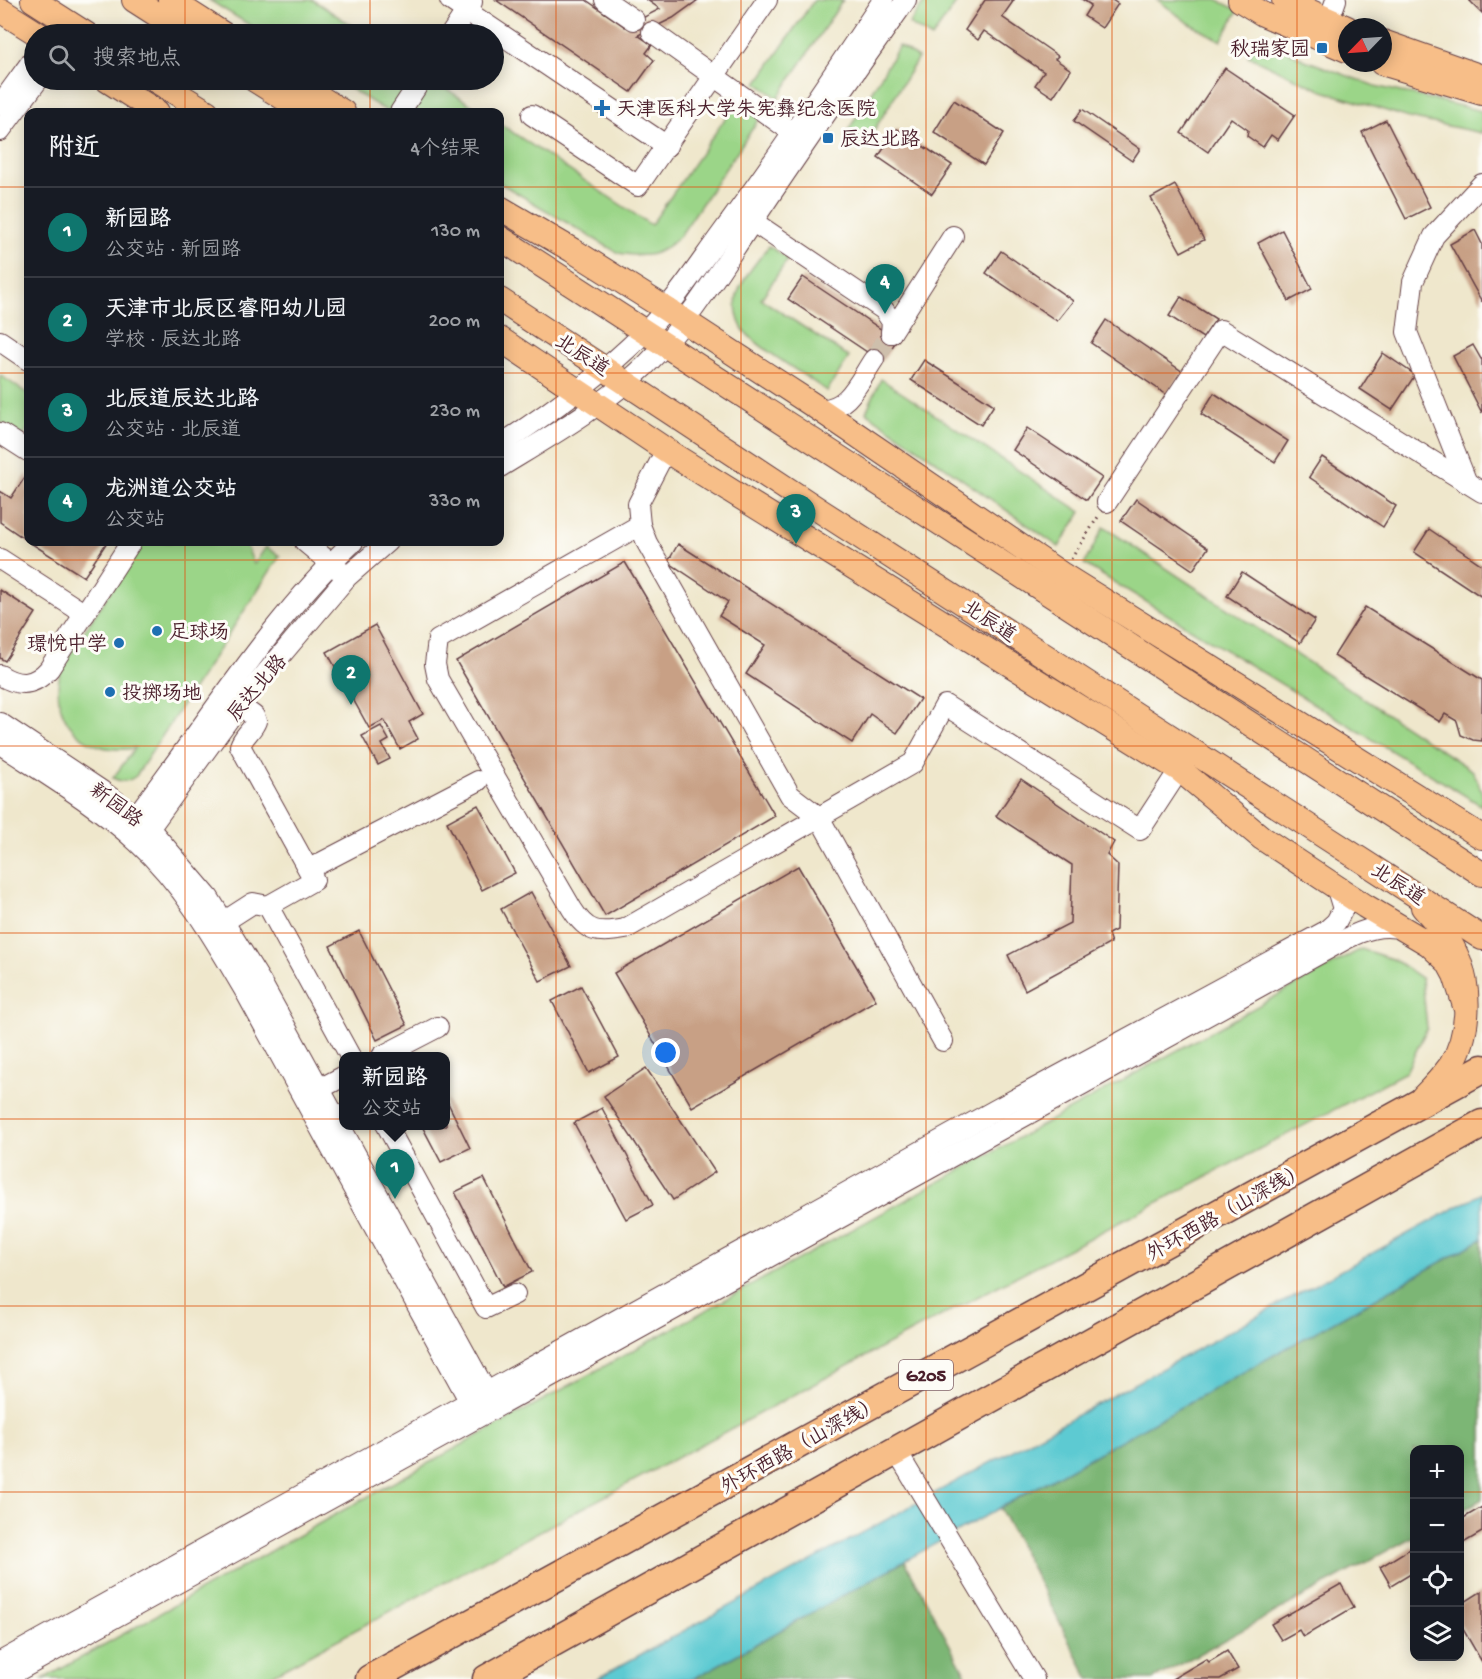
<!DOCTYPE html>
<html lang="zh">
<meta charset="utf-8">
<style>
body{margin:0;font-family:"Gochi Hand","LXGW WenKai TC",sans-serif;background:#20242c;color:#f1f3f6}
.controls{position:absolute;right:18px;bottom:18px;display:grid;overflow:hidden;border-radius:12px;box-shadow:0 3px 15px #0003}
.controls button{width:54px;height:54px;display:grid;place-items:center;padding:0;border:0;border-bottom:2px solid #363941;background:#171b24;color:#f1f3f6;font:30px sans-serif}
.compass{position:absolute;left:1338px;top:18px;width:54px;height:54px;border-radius:50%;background:#171b24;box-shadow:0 3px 15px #0003;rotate:245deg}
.you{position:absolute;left:666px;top:1053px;width:21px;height:21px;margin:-15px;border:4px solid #fff;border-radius:50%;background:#1a73e8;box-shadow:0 0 0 9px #1a73e833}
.badge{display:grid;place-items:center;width:39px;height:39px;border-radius:50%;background:#0f766e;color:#fff;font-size:20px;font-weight:700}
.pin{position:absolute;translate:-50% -50px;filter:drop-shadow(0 2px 3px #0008)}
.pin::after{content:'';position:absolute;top:32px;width:21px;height:18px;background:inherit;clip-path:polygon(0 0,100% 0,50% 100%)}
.popup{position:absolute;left:339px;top:1052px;width:111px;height:78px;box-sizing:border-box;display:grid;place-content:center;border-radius:12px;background:#171b24;filter:drop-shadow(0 2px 4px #0005);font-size:20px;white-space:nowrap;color:#9ea1a6}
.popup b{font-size:22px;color:#f1f3f6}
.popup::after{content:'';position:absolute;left:50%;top:100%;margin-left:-12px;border:12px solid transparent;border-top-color:#171b24}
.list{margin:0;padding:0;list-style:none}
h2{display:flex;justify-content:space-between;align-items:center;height:78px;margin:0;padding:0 24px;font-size:26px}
h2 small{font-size:20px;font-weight:400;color:#9ea1a6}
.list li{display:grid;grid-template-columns:39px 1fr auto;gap:18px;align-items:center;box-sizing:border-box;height:90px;padding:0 24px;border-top:2px solid #363941}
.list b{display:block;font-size:22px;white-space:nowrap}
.list p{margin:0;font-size:20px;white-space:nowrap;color:#9ea1a6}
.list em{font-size:20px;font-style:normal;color:#9ea1a6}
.icon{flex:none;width:33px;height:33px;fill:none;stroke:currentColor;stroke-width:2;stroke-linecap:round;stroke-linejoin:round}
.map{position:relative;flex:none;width:1482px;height:1679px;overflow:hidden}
.search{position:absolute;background:#171b24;box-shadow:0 3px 15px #0003;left:24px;top:24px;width:480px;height:66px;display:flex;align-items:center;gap:15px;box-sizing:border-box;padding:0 21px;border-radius:33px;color:#9ea1a6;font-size:22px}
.panel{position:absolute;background:#171b24;box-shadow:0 3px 15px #0003;left:24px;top:108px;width:480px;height:438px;border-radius:12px}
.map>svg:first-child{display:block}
.green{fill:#9bd588;stroke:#727a5a;stroke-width:1.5}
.forest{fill:#7cb674;stroke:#636a50;stroke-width:1.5}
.water{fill:#5dcad2;stroke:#54747e;stroke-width:1.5}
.building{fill:#c8a085}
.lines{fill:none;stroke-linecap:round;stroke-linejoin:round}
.minor-tunnel{stroke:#cebfac;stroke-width:20;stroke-dasharray:20 10;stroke-linecap:butt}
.minor-casing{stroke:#633d43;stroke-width:22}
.major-casing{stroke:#633d43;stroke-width:26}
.highway-casing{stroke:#633d43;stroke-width:31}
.path{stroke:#633d43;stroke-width:3;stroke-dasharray:1.5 4.5;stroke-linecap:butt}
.minor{stroke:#fff;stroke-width:20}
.major{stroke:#f7be88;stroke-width:24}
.highway{stroke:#f7be88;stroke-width:28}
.grid{fill:none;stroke:#e0560e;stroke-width:1.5;stroke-opacity:0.55}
.poi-dot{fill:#1f6fb2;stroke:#fdfcf7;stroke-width:2}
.labels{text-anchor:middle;stroke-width:6;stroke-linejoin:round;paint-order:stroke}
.shield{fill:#fdfcf7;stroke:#806168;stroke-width:1.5}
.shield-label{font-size:18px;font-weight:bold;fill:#4a1f2b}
.poi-label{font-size:20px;fill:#4a1f2b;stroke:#fdfcf7;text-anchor:start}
.street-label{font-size:20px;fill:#4a1f2b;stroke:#fdfcf7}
</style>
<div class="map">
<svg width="1482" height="1679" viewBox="0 0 1482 1679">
<rect width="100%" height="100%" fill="#fdfcf7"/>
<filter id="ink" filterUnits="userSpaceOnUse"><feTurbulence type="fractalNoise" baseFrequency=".0167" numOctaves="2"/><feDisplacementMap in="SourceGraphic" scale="12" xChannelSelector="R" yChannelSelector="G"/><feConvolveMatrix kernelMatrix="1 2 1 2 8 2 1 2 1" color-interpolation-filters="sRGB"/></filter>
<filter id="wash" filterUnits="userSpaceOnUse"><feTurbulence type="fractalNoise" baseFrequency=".008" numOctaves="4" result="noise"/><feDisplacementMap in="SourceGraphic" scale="24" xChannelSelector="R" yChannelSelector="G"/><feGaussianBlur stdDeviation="1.35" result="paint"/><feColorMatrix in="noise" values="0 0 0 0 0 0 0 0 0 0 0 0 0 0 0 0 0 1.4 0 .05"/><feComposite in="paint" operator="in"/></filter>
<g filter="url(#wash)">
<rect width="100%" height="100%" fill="#efe7cc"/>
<g class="green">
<polygon points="209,0 313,0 365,34 264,34"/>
<polygon points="814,0 843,0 778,98 757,83"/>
<polygon points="926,0 958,0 932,38 909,24"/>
<polygon points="1158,0 1217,0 1238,10 1221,41 1187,22"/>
<polygon points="1260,37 1305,60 1375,86 1482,111 1482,133 1409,118 1323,91 1248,56"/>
<polygon points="899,46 918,58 864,147 846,134"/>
<polygon points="336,80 433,80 482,112 388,112"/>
<path d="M736,103l23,16 -79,117c-22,21 -32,22 -62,17l-118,-70v-59l151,101z"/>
<path d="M769,246l19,13 -27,40 88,58 -22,34c-19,-14 -74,-46 -85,-63 -5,-9 -7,-22 -5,-32 3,-15 22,-37 32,-50z"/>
<polygon points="0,375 28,394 28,428 23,437 0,422"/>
<polygon points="881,379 1081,512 1059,547 866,412"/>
<polygon points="1104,527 1473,771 1482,792 1482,806 1084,564"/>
<path d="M143,542h102l9,22 12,-17 14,9 -144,220c-9,6 -13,7 -23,2l22,-30c-53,9 -89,-32 -73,-83z"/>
<polygon points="1361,949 1395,960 1422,979 1427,1028 1406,1072 956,1308 264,1679 43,1679 329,1518"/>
</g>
<g class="forest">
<polygon points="1482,1239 1482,1499 1460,1512 1460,1450 1414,1450 1414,1536 1153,1679 1089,1679 1000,1508"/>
<polygon points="905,1561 968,1679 693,1679"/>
</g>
<polygon class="water" points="1482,1193 1482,1239 693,1679 596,1679"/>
<g id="blocks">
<g class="building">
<polygon points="496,0 586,0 625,27 660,9 647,0 698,0 673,18 638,35 652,45 646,53 654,60 631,92"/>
<polygon points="985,0 1014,0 1002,17 1058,56 1055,59 1071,70 1053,97 1035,85 1044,72 984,31 978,40 965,30"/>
<polygon points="1083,0 1112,0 1118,4 1102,28 1084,16 1091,5"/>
<polygon points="1469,0 1482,0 1482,13"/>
<polygon points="1225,68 1295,115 1278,140 1271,135 1263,147 1247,136 1248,130 1231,118 1208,152 1181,133"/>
<polygon points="954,100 1004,133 984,165 934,132"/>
<polygon points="1082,109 1140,149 1132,161 1074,121"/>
<polygon points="1386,120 1430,207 1406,219 1362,132"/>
<polygon points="897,129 952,165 932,194 878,157"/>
<polygon points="1175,185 1204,240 1181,252 1151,198"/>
<polygon points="1282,230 1312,289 1289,301 1258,243"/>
<polygon points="1475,230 1482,244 1482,302 1450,244"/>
<polygon points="1001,251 1073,301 1057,321 986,273"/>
<polygon points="803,277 897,340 882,362 788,299"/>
<polygon points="1181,297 1216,319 1203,338 1169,316"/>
<polygon points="1106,320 1183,372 1167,395 1091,343"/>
<polygon points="1473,345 1481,359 1482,359 1482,413 1453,356"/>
<polygon points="1383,353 1415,375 1392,410 1360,389"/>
<polygon points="924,360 994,405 981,425 911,380"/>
<polygon points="1214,393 1288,441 1275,462 1201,414"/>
<polygon points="1027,428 1102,478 1087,500 1013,450"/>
<polygon points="1322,457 1396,506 1383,527 1309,477"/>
<polygon points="27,474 28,475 28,541 0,522 0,491 11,498"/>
<polygon points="1136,499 1208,548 1193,570 1121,521"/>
<polygon points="1429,529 1482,565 1482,597 1414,552"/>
<polygon points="29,542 107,542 84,577"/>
<polygon points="678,544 920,699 897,733 870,714 852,743 746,674 765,645 719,616 728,602 668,562"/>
<polygon points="625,562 775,816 605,916 456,661"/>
<polygon points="1242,572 1315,620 1300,643 1227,596"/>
<polygon points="0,590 36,613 5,661 0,658"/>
<polygon points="1365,607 1482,680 1482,741 1473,740 1461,735 1457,721 1445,714 1440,722 1334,656"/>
<polygon points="375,625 423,714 409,722 418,739 400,749 384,720 369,728 327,652"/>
<polygon points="381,726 389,740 382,744 390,759 378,765 362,736"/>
<polygon points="1021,779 1114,842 1107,855 1118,865 1116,930 1108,934 1111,943 1025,990 1008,955 1070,923 1072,865 996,816"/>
<polygon points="478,805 515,873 482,890 447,822"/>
<polygon points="798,866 876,1000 692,1107 614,973"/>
<polygon points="531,892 571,966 540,981 501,909"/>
<polygon points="359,931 407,1025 377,1040 330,946"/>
<polygon points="581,986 619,1057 589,1073 552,1001"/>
<polygon points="646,1068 715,1172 673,1200 604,1096"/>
<polygon points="446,1099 470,1148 441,1162 422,1126 446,1126"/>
<polygon points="602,1108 653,1205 626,1219 574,1123"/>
<polygon points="484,1178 532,1272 503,1287 455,1192"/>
<polygon points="1482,1507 1482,1532 1460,1545 1460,1520"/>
<polygon points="1414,1546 1414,1572 1391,1586 1380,1567"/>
<polygon points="1341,1584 1354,1607 1303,1637 1299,1630 1281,1640 1271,1624"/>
<polygon points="1482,1591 1482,1662 1460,1624 1460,1605"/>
<polygon points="1227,1651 1238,1669 1220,1679 1172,1679 1206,1659 1209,1662"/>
</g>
</g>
</g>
<g filter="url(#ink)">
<use href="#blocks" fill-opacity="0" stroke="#633d43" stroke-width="1.5"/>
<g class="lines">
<polyline class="minor-tunnel" points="874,359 891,333"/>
<defs>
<g id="minor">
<polyline points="450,0 667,146"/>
<polyline points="605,0 634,20"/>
<polyline points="652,32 802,139"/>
<polyline points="451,34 472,2"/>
<polyline points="1324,34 1336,0"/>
<polyline points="0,105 34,58"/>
<polyline points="400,112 421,80"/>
<polyline points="532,115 638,186 767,0"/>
<polyline points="0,131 38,80"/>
<polyline points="743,215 884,310 892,322 891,333"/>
<polyline points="891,333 953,236"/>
<polyline points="0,341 28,360"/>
<path d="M819,409c29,3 41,-30 55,-50"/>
<polyline points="0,433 28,451"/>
<path d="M500,445c51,-33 101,-69 144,-112 30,-30 53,-66 78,-100 56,-76 109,-155 161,-233"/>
<polyline points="666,450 638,504 640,525 647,543 790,795 819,817 943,1041"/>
<path d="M500,467c49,-30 102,-60 145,-101 44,-43 74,-95 108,-145 50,-75 101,-148 153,-221"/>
<polyline points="1467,483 1407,332 1413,282 1434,236 1482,184"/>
<polyline points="1107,502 1221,330 1482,492"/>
<path d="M640,525l-202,115 -3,24 3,15 134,230c15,24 26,25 53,20l288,-166 32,-58 195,125 47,-72"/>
<polyline points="305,542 340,571"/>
<polyline points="0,559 85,614"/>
<path d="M0,675c19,12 34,11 49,-6l82,-127"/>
<path d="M225,695l29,21 2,5c-3,9 -13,15 -16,25l74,134 -46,26 82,150"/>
<polyline points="0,723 102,791 136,816 150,829 209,898 261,982 493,1404"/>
<path d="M0,744c47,31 96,60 137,98 46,42 78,98 109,151l230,420"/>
<path d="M128,826c75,-95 137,-201 225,-284"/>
<polyline points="143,837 239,705 347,577 387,542"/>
<polyline points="309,869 478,781"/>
<polyline points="225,921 253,903 268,906"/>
<polyline points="382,1056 438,1027"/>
<polyline points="308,1095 344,1076"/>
<polyline points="387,1126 486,1308 515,1294"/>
<polyline points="895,1449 1034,1679"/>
<polyline points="0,1662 997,1109 1326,931 1336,922 1343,909 1336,886"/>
<path d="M3,1679l1343,-740c19,-10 36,-15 57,-10"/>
</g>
<g id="major">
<polyline points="33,0 86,34"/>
<polyline points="134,0 187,34"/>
<polyline points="170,0 223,34"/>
<polyline points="1240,0 1263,14 1347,50"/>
<polyline points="1284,0 1347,28"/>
<polyline points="0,10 38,34"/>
<polyline points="1383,42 1482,77"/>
<polyline points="1382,63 1482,93"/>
<polyline points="107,80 157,112"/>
<polyline points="155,80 207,112"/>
<polyline points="255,80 306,112"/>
<polyline points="292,80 343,112"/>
<polyline points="500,208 572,250 666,309 819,409 1061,574 1482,837"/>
<polyline points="500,238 1482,874"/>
<polyline points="500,300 819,510 1482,938"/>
<polyline points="500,339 678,458 1180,770 1262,838 1365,906 1429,944 1448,962 1455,975 1465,1006"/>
<path d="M1423,907c15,16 28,34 36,54 12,31 10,76 -8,104 -8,11 -18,22 -28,32"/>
</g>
<g id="highway">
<polyline points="370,1679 1482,1069"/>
<path d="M487,1679c331,-186 664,-369 995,-555"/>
</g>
</defs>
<use href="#minor" class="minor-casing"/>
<use href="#major" class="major-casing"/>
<use href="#highway" class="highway-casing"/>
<polyline class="path" points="1071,559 1098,517"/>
<use href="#minor" class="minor"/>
<use href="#major" class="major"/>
<use href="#highway" class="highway"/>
</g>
</g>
<path class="grid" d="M185,0v34M370,0v34M556,0v1679M741,0v1679M926,0v1679M1112,0v1679M1297,0v1679M185,80v32M370,80v32M0,187h28M500,187h982M0,373h28M500,373h982M185,542v1137M370,542v1137M0,560h1482M0,746h1482M0,933h1482M0,1119h1482M0,1306h1482M0,1492h1414M1460,1492h22"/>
<g class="poi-dot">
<rect x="1316" y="42" width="12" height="12" rx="3"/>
<path d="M599 99h6v6h6v6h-6v6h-6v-6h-6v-6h6z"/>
<rect x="822" y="132" width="12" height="12" rx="3"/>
<circle cx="157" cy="631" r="6"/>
<circle cx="119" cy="643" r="6"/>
<circle cx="110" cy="692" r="6"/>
</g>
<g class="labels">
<rect class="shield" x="899" y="1360" width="54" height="30" rx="4.5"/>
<g class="shield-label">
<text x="926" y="1381">G205</text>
</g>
<g class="poi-label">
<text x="1310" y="55" text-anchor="end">秋瑞家园</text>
<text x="616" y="115">天津医科大学朱宪彝纪念医院</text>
<text x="840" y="145">辰达北路</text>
<text x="169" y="638">足球场</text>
<text x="107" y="650" text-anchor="end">璟悦中学</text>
<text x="122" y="699">投掷场地</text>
</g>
<g class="street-label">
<text transform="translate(583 354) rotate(33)" y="7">北辰道</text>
<text transform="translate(990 620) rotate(33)" y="7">北辰道</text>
<text transform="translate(256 687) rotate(-50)" y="7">辰达北路</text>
<text transform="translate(117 804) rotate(37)" y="7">新园路</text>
<text transform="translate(1399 883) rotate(33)" y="7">北辰道</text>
<text transform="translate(1226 1211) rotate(-29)" y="7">外环西路（山深线）</text>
<text transform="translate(800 1444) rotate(-29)" y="7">外环西路（山深线）</text>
</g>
</g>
</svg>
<div class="controls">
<button>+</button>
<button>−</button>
<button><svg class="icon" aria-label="locate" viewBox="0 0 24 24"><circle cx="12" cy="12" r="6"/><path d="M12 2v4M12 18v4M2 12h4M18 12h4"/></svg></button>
<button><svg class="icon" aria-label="layers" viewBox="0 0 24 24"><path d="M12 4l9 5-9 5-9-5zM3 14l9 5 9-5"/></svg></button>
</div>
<svg class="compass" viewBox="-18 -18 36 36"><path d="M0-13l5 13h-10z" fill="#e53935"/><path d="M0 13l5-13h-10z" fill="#9ea1a6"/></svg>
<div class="you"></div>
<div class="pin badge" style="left:395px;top:1199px">1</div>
<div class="popup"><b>新园路</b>公交站</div>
<div class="pin badge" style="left:351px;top:705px">2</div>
<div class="pin badge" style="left:796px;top:544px">3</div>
<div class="pin badge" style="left:885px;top:314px">4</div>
<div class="search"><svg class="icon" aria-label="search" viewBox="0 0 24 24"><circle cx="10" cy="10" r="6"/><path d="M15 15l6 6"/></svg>搜索地点</div>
<section class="panel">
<h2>附近<small>4个结果</small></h2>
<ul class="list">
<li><span class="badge">1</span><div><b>新园路</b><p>公交站 · 新园路</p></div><em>130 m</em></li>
<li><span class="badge">2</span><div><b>天津市北辰区睿阳幼儿园</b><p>学校 · 辰达北路</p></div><em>200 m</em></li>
<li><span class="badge">3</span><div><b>北辰道辰达北路</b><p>公交站 · 北辰道</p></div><em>230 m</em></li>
<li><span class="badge">4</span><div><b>龙洲道公交站</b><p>公交站</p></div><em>330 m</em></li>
</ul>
</section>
</div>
